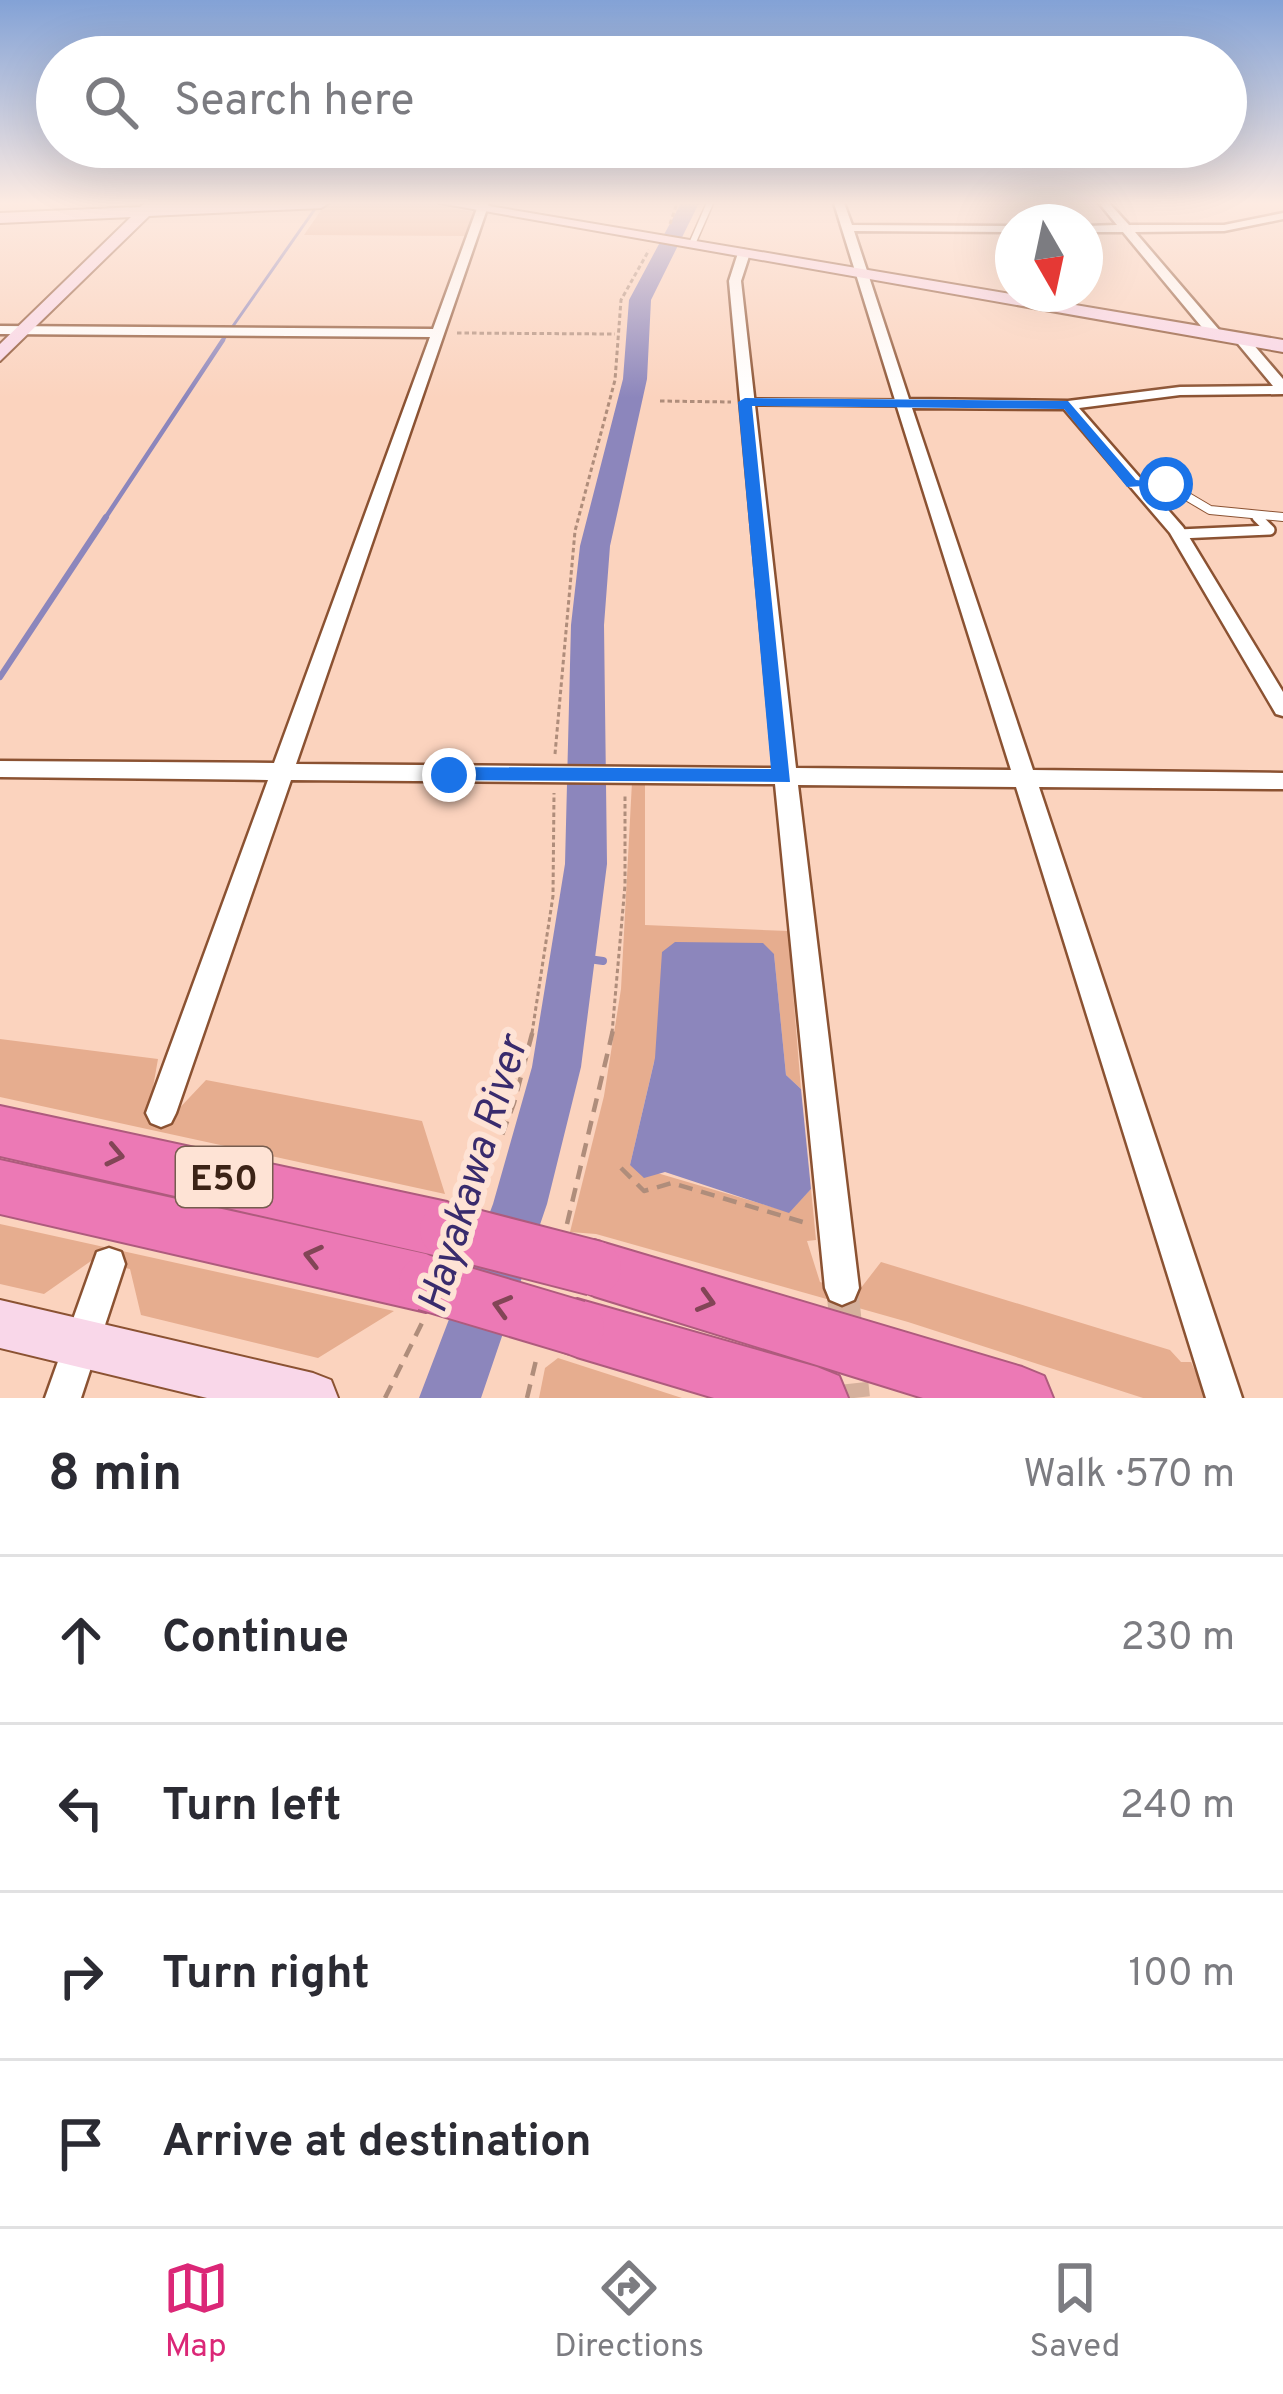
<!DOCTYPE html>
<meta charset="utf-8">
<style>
body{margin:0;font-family:Overpass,sans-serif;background:#f7f7f7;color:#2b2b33}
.compass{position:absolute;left:995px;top:204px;width:108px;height:108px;border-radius:50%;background:#fff;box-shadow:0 12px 48px #0002;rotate:171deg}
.stop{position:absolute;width:36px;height:36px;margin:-27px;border:9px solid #1a73e8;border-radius:50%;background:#fff}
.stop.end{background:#1a73e8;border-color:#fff;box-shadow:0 3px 12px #0008}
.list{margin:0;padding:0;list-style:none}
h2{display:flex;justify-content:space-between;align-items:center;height:156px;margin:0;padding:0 48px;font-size:51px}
h2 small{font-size:39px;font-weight:400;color:#7c7c81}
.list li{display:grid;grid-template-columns:78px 1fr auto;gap:36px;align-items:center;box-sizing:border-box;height:168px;padding:0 48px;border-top:3px solid #e1e1e2}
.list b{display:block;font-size:45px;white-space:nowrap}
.list em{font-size:39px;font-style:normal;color:#7c7c81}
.icon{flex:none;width:66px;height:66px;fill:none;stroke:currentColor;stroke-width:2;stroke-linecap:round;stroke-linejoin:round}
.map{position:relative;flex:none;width:1283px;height:1398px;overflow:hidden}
.search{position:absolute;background:#fff;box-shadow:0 12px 48px #0002;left:36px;right:36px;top:36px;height:132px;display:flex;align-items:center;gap:30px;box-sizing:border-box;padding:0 42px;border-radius:66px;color:#7c7c81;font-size:45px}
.sheet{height:828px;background:#fff}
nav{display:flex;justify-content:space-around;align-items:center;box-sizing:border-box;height:168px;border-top:3px solid #e1e1e2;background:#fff;font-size:33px;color:#7c7c81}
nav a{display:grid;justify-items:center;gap:6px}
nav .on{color:#db2777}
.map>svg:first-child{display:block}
.green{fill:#e6ad8f}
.water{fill:#8c86bc}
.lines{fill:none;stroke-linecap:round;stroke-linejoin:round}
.stream-far3{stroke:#8c86bc;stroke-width:3}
.stream-far2{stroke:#8c86bc;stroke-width:4.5}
.stream-far1{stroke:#8c86bc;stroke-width:6}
.stream{stroke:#8c86bc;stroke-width:8}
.river{fill:#8c86bc;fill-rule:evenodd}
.street-tunnel{stroke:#d5b09c;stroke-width:32;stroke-dasharray:32 16;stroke-linecap:butt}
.lane-far2-casing{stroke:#8b5232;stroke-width:9}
.lane-far1-casing{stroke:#8b5232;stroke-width:10}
.lane-casing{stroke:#8b5232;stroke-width:14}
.street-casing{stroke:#8b5232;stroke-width:5}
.secondary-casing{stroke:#8b5232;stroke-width:4}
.highway-casing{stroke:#ae5b7d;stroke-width:4}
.path-far1{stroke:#af8d7b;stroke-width:3;stroke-dasharray:4.5 3;stroke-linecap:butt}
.path{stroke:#af8d7b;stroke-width:4.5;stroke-dasharray:14 9;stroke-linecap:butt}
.lane-far2{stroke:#fff;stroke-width:6}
.lane-far1{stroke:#fff;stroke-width:8}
.lane{stroke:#fff;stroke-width:9}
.street{fill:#fff;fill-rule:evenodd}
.secondary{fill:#f9d7e9;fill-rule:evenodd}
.highway{fill:#ec79b5;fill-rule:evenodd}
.highway-bridge-casing{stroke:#ae5b7d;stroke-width:58;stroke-linecap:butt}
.highway-bridge{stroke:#ec79b5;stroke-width:54}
.oneway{stroke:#824556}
.route{fill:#1a73e8}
.labels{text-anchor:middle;stroke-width:12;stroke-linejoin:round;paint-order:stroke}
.shield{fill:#fee3d5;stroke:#765d4f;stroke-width:3}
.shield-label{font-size:36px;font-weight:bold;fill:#3c2316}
.water-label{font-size:42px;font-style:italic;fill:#392b6d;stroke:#fee3d5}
</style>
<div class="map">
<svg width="1283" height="1398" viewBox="0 0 1283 1398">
<rect width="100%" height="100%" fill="#fbd3be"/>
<g class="green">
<polygon points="386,203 426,203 474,212 466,236 304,235 324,206"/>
<polygon points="632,782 771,786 645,785 645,925 788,931 801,1089 786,1075 774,954 654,1062 630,1165 789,1212 811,1189 816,1240 807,1241 820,1282 857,1293 881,1262 1170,1350 1181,1362 1191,1362 1207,1398 1143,1398 908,1322 596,1234 570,1232 604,1096 621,989"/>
<polygon points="0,1039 158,1059 149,1110 172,1116 206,1080 422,1121 445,1194 0,1097"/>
<polygon points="0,1224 394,1311 318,1358 141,1315 130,1269 91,1261 44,1294 0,1284"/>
<polygon points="558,1358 682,1398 539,1398 545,1368"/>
</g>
<polygon class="water" points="675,942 763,943 774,954 786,1075 801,1089 811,1189 789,1213 665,1172 644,1178 630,1165 655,1058 662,952"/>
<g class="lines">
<g class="stream-far3">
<polyline points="233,326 317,206"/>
<polyline points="221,343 226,336"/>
</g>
<polyline class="stream-far2" points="104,520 223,340"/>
<polyline class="stream-far1" points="0,677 106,517"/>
<polyline class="stream" points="574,957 603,961"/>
<polygon class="river" points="681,203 699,203 651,300 647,379 610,546 604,625 607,864 581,1067 547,1204 481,1398 419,1398 493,1204 532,1067 565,864 571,625 580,546 623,379 629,300"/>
<polyline class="street-tunnel" points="842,1288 854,1398"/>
<defs>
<polyline id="lane-far2" points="692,244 710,203"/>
<g id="lane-far1">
<polyline points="745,402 900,403"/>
<polyline points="1132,484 1166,484 1210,510 1283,517"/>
</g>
<polyline id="lane" points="1179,534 1270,530 1257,517"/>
<g id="street">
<polygon points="479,203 489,203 296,764 774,768 729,281 738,253 744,250 750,253 741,281 796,768 1011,770 897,407 893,403 895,400 834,203 844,203 852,225 1013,226 1013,232 854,231 909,399 1068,401 1180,387 1273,386 1234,339 1241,335 1246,336 1283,379 1283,394 1180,395 1079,408 1183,527 1283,692 1283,716 1276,714 1170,533 1064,409 912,408 1033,770 1283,773 1283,789 1039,787 1242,1398 1206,1398 1016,787 798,785 859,1288 854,1300 842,1305 830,1300 825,1288 775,784 291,780 176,1113 171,1123 161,1127 151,1123 146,1113 268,780 0,777 0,761 274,763 430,337 0,334 0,326 433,329"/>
<polygon points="1099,203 1109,203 1129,225 1224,225 1283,213 1283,219 1224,231 1135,232 1220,331 1220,337 1210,337 1123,232 1085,232 1085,226 1117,225"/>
<polygon points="109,1248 121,1252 125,1264 81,1398 45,1398 97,1252"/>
</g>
<g id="secondary">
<polygon points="145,203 329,203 321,208 149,216 0,361 0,344 131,217 0,223 0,213 140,207"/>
<polygon points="439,203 471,203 1283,340 1283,352"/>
<polygon points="0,1300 313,1373 331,1380 338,1398 207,1398 0,1348"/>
</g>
<g id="highway">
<polygon points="0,1106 447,1202 466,1211 475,1230 466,1249 447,1258 0,1156"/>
<polygon points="0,1160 426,1254 446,1263 455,1283 446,1303 426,1312 0,1214"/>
<polygon points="594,1240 1022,1367 1044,1376 1053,1398 923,1398 594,1296 574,1288 566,1268 574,1248"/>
<polygon points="577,1299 817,1367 839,1376 848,1398 714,1398 577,1357 556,1349 548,1328 556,1307"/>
</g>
</defs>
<use href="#lane-far2" class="lane-far2-casing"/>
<use href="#lane-far1" class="lane-far1-casing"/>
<use href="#lane" class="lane-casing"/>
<use href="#street" class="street-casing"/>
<use href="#secondary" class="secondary-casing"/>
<use href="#highway" class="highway-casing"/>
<g class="path-far1">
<polyline points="390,203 403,203"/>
<polyline points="670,224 677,203"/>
<polyline points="457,333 615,334"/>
<polyline points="660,401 731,402"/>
<polyline points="555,754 575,531 615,380 621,300 649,250"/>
<polyline points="532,1033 553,896 554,793"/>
<polyline points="612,1033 625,885 625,795"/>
</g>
<g class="path">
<polyline points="621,1168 644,1191 672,1183 806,1223"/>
<polyline points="478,1199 514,1103 533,1030"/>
<polyline points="567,1224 613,1030"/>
<polyline points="385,1398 422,1323"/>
<polyline points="527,1398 537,1356"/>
</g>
<use href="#lane-far2" class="lane-far2"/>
<use href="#lane-far1" class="lane-far1"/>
<use href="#lane" class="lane"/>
<use href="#street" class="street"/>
<use href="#secondary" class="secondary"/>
<use href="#highway" class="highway"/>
<defs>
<g id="highway-bridge">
<polyline points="447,1230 594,1268"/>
<polyline points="426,1283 577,1328"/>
</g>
</defs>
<use href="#highway-bridge" class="highway-bridge-casing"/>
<use href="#highway-bridge" class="highway-bridge"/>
</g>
<defs><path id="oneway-chevron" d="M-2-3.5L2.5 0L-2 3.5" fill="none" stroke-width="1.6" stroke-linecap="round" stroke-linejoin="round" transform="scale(3)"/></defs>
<g class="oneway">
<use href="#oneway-chevron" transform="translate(115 1155) rotate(12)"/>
<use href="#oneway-chevron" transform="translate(313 1256) rotate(-166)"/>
<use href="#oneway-chevron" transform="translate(706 1301) rotate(16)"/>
<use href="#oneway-chevron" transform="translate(502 1306) rotate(-164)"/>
</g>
<linearGradient id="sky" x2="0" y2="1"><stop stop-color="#83a2d6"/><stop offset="0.51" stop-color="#fdebe2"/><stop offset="1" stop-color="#fdebe2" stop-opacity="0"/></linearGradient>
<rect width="1283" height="398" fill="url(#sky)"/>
<polygon class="route" points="745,398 1068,401 1136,480 1173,484 1127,487 1064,409 752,406 790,782 442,780 442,770 449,767 771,769 738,402"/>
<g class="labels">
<rect class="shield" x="176" y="1147" width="96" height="60" rx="9"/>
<g class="shield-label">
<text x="224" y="1190">E50</text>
</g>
<g class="water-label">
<text transform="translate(471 1174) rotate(-73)" y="15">Hayakawa River</text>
</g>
</g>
</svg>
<svg class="compass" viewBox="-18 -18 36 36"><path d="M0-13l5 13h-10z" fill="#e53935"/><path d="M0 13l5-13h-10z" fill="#7c7c81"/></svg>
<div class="stop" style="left:1166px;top:484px"></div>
<div class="stop end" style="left:449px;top:775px"></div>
<div class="search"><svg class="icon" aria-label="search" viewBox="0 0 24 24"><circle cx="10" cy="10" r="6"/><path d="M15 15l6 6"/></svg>Search here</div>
</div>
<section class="sheet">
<h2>8 min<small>Walk · 570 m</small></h2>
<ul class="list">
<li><svg class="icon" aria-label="ahead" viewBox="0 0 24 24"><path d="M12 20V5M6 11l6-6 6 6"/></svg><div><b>Continue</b></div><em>230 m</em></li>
<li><svg class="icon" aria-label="left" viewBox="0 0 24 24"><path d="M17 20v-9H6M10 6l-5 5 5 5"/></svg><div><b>Turn left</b></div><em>240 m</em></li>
<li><svg class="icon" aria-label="right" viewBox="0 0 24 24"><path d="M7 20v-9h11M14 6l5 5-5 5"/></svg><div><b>Turn right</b></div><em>100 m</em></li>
<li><svg class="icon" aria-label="arrive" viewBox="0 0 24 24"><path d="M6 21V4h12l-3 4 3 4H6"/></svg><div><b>Arrive at destination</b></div></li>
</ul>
</section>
<nav>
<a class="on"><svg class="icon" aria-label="map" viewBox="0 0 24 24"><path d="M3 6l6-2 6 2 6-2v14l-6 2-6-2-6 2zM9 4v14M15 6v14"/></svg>Map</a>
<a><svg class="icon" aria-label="directions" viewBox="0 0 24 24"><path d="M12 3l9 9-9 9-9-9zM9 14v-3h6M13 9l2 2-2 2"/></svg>Directions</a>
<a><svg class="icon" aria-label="saved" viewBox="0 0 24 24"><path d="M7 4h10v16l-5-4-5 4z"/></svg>Saved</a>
</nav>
